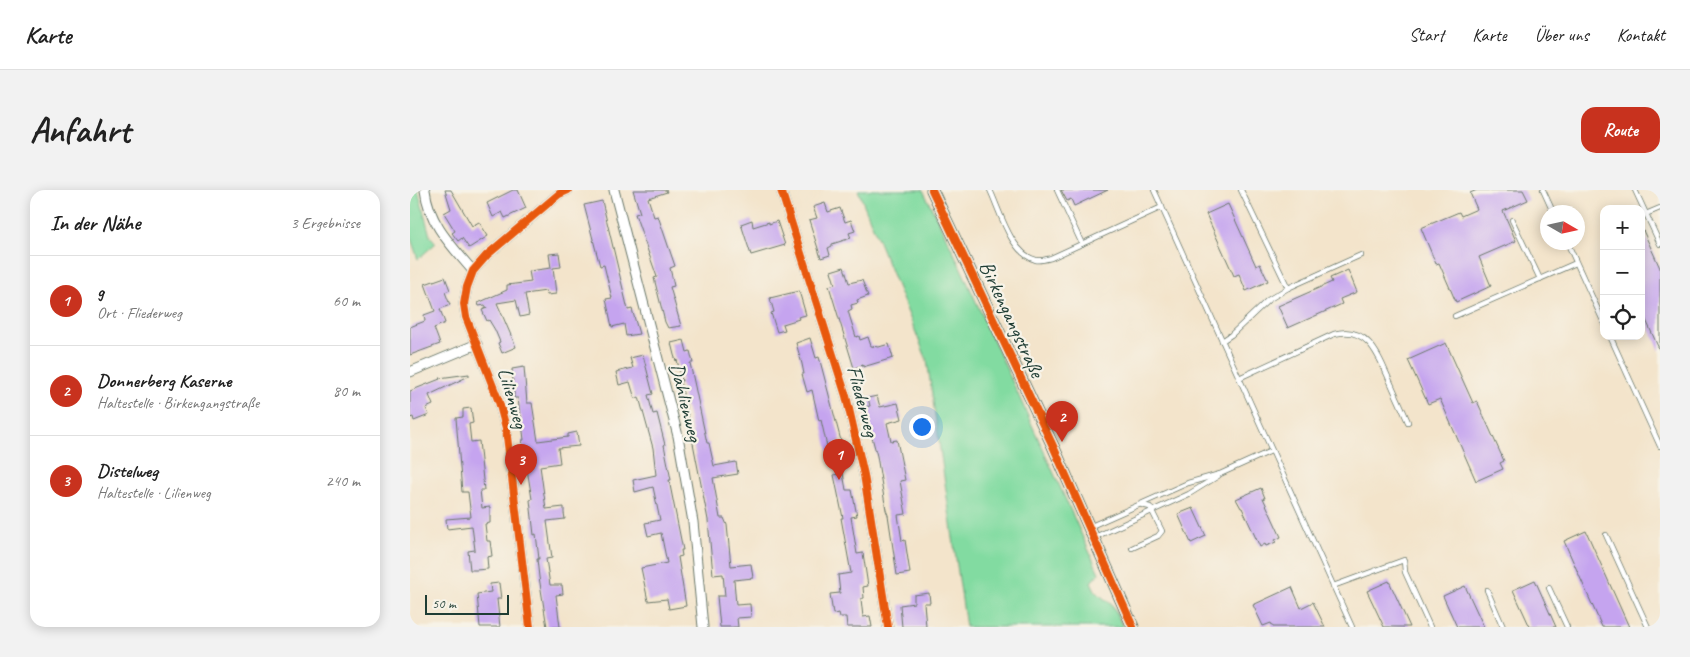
<!DOCTYPE html>
<html lang="de">
<meta charset="utf-8">
<style>
body{margin:0;font-family:Caveat,sans-serif;background:#f2f2f2;color:#222}
.controls{position:absolute;right:15px;top:15px;display:grid;overflow:hidden;border-radius:10px;box-shadow:0 2px 12px #0003}
.controls button{width:45px;height:45px;display:grid;place-items:center;padding:0;border:0;border-bottom:1px solid #e0e0e0;background:#fff;color:#222;font:25px sans-serif}
.compass{position:absolute;left:1130px;top:15px;width:45px;height:45px;border-radius:50%;background:#fff;box-shadow:0 2px 12px #0003;rotate:99deg}
.scale{position:absolute;left:15px;bottom:12px;width:84px;box-sizing:border-box;padding-left:5px;border:2px solid #1f3d34;border-top:0;font-size:14px;line-height:18px;white-space:nowrap;color:#1f3d34;-webkit-text-stroke:4px #f7f3e8;paint-order:stroke}
.you{position:absolute;left:511px;top:236px;width:18px;height:18px;margin:-12px;border:4px solid #fff;border-radius:50%;background:#1a73e8;box-shadow:0 0 0 8px #1a73e833}
.badge{display:grid;place-items:center;width:32px;height:32px;border-radius:50%;background:#c8321e;color:#fff;font-size:16px;font-weight:700}
.pin{position:absolute;translate:-50% -41px;filter:drop-shadow(0 1px 2px #0008)}
.pin::after{content:'';position:absolute;top:26px;width:18px;height:15px;background:inherit;clip-path:polygon(0 0,100% 0,50% 100%)}
.list{margin:0;padding:0;list-style:none}
h2{display:flex;justify-content:space-between;align-items:center;height:65px;margin:0;padding:0 20px;font-size:21px}
h2 small{font-size:16px;font-weight:400;color:#767676}
.list li{display:grid;grid-template-columns:32px 1fr auto;gap:15px;align-items:center;box-sizing:border-box;height:90px;padding:0 20px;border-top:1px solid #e0e0e0}
.list b{display:block;font-size:19px;white-space:nowrap}
.list p{margin:0;font-size:16px;white-space:nowrap;color:#767676}
.list em{font-size:16px;font-style:normal;color:#767676}
.icon{flex:none;width:28px;height:28px;fill:none;stroke:currentColor;stroke-width:2;stroke-linecap:round;stroke-linejoin:round}
.map{position:relative;flex:none;width:1250px;height:437px;overflow:hidden;border-radius:15px}
header{display:flex;align-items:center;gap:30px;box-sizing:border-box;height:70px;padding:0 25px;background:#fff;border-bottom:1px solid #e0e0e0}
header strong{font-size:24px}
nav{display:flex;gap:28px;margin-inline-start:auto;font-size:18px}
.intro{display:flex;align-items:center;justify-content:space-between;box-sizing:border-box;height:120px;padding:0 30px}
h1{margin:0;font-size:35px}
.button{padding:12px 22px;border-radius:15px;background:#c8321e;color:#fff;font-size:18px;font-weight:700}
main{display:flex;gap:30px;padding:0 30px}
aside{flex:1;background:#fff;border-radius:15px;box-shadow:0 2px 12px #0003}
.map>svg:first-child{display:block}
.green{fill:#82dba1;stroke:#508c6a}
.building{fill:#c5a4ef}
.lines{fill:none;stroke-linecap:round;stroke-linejoin:round}
.service-casing{stroke:#697769;stroke-width:6}
.minor-casing{stroke:#697769;stroke-width:11}
.tertiary-casing{stroke:#697769;stroke-width:13}
.service{stroke:#fff;stroke-width:4.5}
.minor{stroke:#fff;stroke-width:9}
.tertiary{stroke:#fff;stroke-width:11}
.cycleway-casing{stroke:#f7f3e8;stroke-width:11}
.cycleway{stroke:#e8590c;stroke-width:8}
.labels{text-anchor:middle;stroke-width:4.5;stroke-linejoin:round;paint-order:stroke}
.street-label{font-size:21px;fill:#1f3d34;stroke:#f7f3e8}
</style>
<header>
<strong>Karte</strong>
<nav><a>Start</a><a>Karte</a><a>Über uns</a><a>Kontakt</a></nav>
</header>
<div class="intro"><h1>Anfahrt</h1><a class="button">Route</a></div>
<main>
<aside>
<h2>In der Nähe<small>3 Ergebnisse</small></h2>
<ul class="list">
<li><span class="badge">1</span><div><b>g</b><p>Ort · Fliederweg</p></div><em>60 m</em></li>
<li><span class="badge">2</span><div><b>Donnerberg Kaserne</b><p>Haltestelle · Birkengangstraße</p></div><em>80 m</em></li>
<li><span class="badge">3</span><div><b>Distelweg</b><p>Haltestelle · Lilienweg</p></div><em>240 m</em></li>
</ul>
</aside>
<div class="map">
<svg width="1250" height="437" viewBox="0 0 1250 437">
<rect width="100%" height="100%" fill="#f7f3e8"/>
<filter id="ink" filterUnits="userSpaceOnUse"><feTurbulence type="fractalNoise" baseFrequency=".02" numOctaves="2"/><feDisplacementMap in="SourceGraphic" scale="10" xChannelSelector="R" yChannelSelector="G"/><feConvolveMatrix kernelMatrix="1 2 1 2 8 2 1 2 1" color-interpolation-filters="sRGB"/></filter>
<filter id="wash" filterUnits="userSpaceOnUse"><feTurbulence type="fractalNoise" baseFrequency=".0096" numOctaves="4" result="noise"/><feDisplacementMap in="SourceGraphic" scale="20" xChannelSelector="R" yChannelSelector="G"/><feGaussianBlur stdDeviation="1.12" result="paint"/><feColorMatrix in="noise" values="0 0 0 0 0 0 0 0 0 0 0 0 0 0 0 0 0 1.4 0 .05"/><feComposite in="paint" operator="in"/></filter>
<g filter="url(#wash)">
<rect width="100%" height="100%" fill="#f3e4cb"/>
<g class="green">
<polygon points="0,0 8,0 20,46 26,53 8,69 0,46"/>
<polygon points="448,0 513,0 544,63 689,383 681,392 686,402 703,416 713,437 556,437 517,170"/>
</g>
<g id="blocks">
<g class="building">
<polygon points="35,0 41,0 62,36 69,32 78,46 59,58 52,48 48,51 42,43 45,41 34,23 41,19"/>
<polygon points="103,0 108,0 116,18 95,28 92,22 83,27 77,13"/>
<polygon points="223,0 256,0 257,2 238,8 244,27 248,26 265,76 260,78 264,96 260,97 271,136 258,138 255,132 244,88 247,87 225,24 230,23"/>
<polygon points="651,0 698,0 664,16 661,9 657,11"/>
<polygon points="1067,0 1113,0 1118,10 1093,21 1106,51 1069,67 1081,96 1046,112 1029,73 1026,74 1011,38 1049,22 1051,26 1067,19 1060,3"/>
<polygon points="192,11 218,120 222,119 229,144 216,146 214,134 202,137 196,109 202,108 194,75 190,76 174,15"/>
<polygon points="415,13 418,22 430,18 435,32 441,30 445,41 439,43 441,48 422,54 422,56 418,58 420,65 411,68 399,30 407,28 403,17"/>
<polygon points="818,14 846,76 850,74 858,91 836,101 829,84 824,86 796,24"/>
<polygon points="342,30 343,37 359,32 359,34 367,31 375,55 341,65 331,34"/>
<polygon points="1231,36 1250,78 1250,161 1231,119"/>
<polygon points="149,63 151,77 143,78 146,104 137,105 136,101 115,104 119,125 110,127 106,110 87,113 106,157 92,163 88,153 90,152 85,140 79,130 77,131 72,120 77,118 75,115 69,116 68,113 97,100 97,95 121,92 119,81 141,78 139,64"/>
<polygon points="434,77 439,93 452,90 458,106 447,110 448,113 441,115 442,119 438,121 446,147 449,146 450,150 458,147 461,156 469,157 479,154 483,168 453,177 453,175 444,178 419,96 425,94 421,81"/>
<polygon points="938,80 947,102 930,109 932,114 878,138 868,116 922,92 920,88"/>
<polygon points="35,87 40,100 35,102 40,115 30,119 35,133 24,138 30,154 0,165 0,137 15,131 14,125 25,121 15,94"/>
<polygon points="389,101 396,125 388,127 389,129 373,134 375,140 367,142 361,123 364,122 360,108"/>
<polygon points="400,148 406,168 409,167 431,251 425,253 426,260 418,261 411,230 409,231 402,200 397,202 392,184 394,184 392,174 386,153"/>
<polygon points="274,150 277,162 280,161 283,173 280,173 297,253 299,253 304,276 326,272 328,284 303,288 310,328 314,328 317,335 321,376 341,374 343,388 324,390 326,415 340,414 341,427 327,428 328,437 310,437 307,406 315,406 313,384 303,385 298,330 282,248 282,242 270,191 272,191 267,170 266,171 264,165 261,153"/>
<polygon points="1036,153 1063,213 1067,211 1094,271 1090,273 1093,279 1066,291 1030,209 1018,214 998,170"/>
<polygon points="233,165 243,204 238,205 243,224 247,223 255,255 254,255 261,290 259,290 273,360 271,360 272,366 268,367 276,416 259,419 257,409 238,411 231,378 257,373 251,343 238,346 235,333 250,330 243,297 225,302 223,290 246,285 243,258 229,207 225,209 220,192 209,195 206,182 223,178 220,168"/>
<polygon points="114,177 117,213 122,213 128,251 158,247 158,244 167,242 169,256 148,258 150,273 130,276 136,319 154,317 154,323 155,329 137,331 142,368 136,369 140,395 152,395 153,404 146,405 150,437 137,437 129,387 127,369 129,369 126,344 124,345 120,310 122,309 114,261 112,250 114,250 111,225 110,226 108,208 104,208 104,202 102,202 101,192 103,191 102,179"/>
<polygon points="59,184 59,186 19,205 23,215 16,218 19,225 4,231 3,227 0,228 0,201 30,189 29,188"/>
<polygon points="467,206 470,217 488,213 492,229 477,233 481,251 487,250 495,290 490,291 496,324 488,325 492,351 495,350 500,383 487,385 478,325 476,320 467,266 454,217 460,216 458,208"/>
<polygon points="61,218 63,233 59,234 61,252 69,251 74,300 70,300 72,318 80,317 80,333 75,334 77,351 80,351 82,366 77,367 78,379 66,380 60,380 58,361 65,360 62,336 37,339 36,329 61,327 58,302 52,302 46,228 53,227 53,219"/>
<polygon points="433,283 436,300 442,300 447,326 441,327 447,364 453,363 458,396 453,397 454,408 451,409 453,427 460,426 462,437 437,437 436,427 430,427 429,423 423,424 420,404 430,403 428,385 441,383 431,328 433,328 424,285"/>
<polygon points="851,298 855,308 853,308 871,347 865,350 866,352 856,356 855,354 850,357 832,318 831,318 826,309"/>
<polygon points="783,318 796,346 781,353 768,324"/>
<polygon points="1176,341 1219,437 1192,437 1154,351"/>
<polygon points="1125,390 1146,437 1120,437 1103,400"/>
<polygon points="979,391 1000,437 974,437 957,401"/>
<polygon points="89,393 91,409 87,409 90,437 70,437 67,404 81,402 80,394"/>
<polygon points="1055,396 1074,437 1047,437 1033,406"/>
<polygon points="882,397 891,418 903,412 915,437 863,437 861,433 853,436 843,415"/>
<polygon points="519,403 520,413 514,413 516,437 492,437 490,415 504,413 504,405"/>
</g>
</g>
</g>
<g filter="url(#ink)">
<use href="#blocks" fill-opacity="0" stroke="#697769" stroke-width="1"/>
<g class="lines">
<defs>
<g id="service">
<path d="M580,0c10,21 21,64 46,70 4,1 11,-1 15,-2l111,-51"/>
<polyline points="647,0 672,54"/>
<polyline points="744,0 942,437"/>
<polyline points="1133,0 1143,22"/>
<polyline points="1225,0 1250,54"/>
<polyline points="1231,26 1250,18"/>
<polyline points="1102,30 1130,89"/>
<polyline points="1157,52 1194,133"/>
<polyline points="878,98 951,65"/>
<polyline points="1045,126 1166,73"/>
<polyline points="1200,146 1250,256"/>
<polyline points="812,151 821,145 858,110 878,98 831,0"/>
<path d="M829,188l95,-44c33,-9 44,20 55,45 6,14 13,29 19,43"/>
<polyline points="679,337 778,293 810,284 861,261"/>
<polyline points="1196,345 1238,437"/>
<polyline points="685,347 779,304 808,286"/>
<polyline points="722,358 748,346 752,341 740,317 732,315"/>
<polyline points="923,396 994,370 995,382 1020,437"/>
<polyline points="1139,398 1157,437"/>
<polyline points="1077,400 1093,437"/>
</g>
<g id="minor">
<path d="M15,0c4,34 27,56 48,81"/>
<polyline points="204,0 268,246 283,332 293,437"/>
<polyline points="371,0 436,206 454,285 478,437"/>
<polyline points="0,182 67,154"/>
<polyline points="120,437 96,238 89,212 56,127 54,114 57,97 63,81 77,65 149,4 158,0"/>
</g>
<polyline id="tertiary" points="522,0 643,256 723,437"/>
</defs>
<use href="#service" class="service-casing"/>
<use href="#minor" class="minor-casing"/>
<use href="#tertiary" class="tertiary-casing"/>
<use href="#service" class="service"/>
<use href="#minor" class="minor"/>
<use href="#tertiary" class="tertiary"/>
<defs>
<g id="cycleway">
<polyline points="371,0 436,206 454,285 478,437"/>
<polyline points="522,0 643,256 723,437"/>
<polyline points="120,437 96,238 89,212 56,127 54,114 57,97 63,81 77,65 149,4 158,0"/>
</g>
</defs>
<use href="#cycleway" class="cycleway-casing"/>
<use href="#cycleway" class="cycleway"/>
</g>
</g>
<g class="labels">
<g class="street-label">
<text transform="translate(602 129) rotate(65)" y="7">Birkengangstraße</text>
<text transform="translate(103 208) rotate(74)" y="7">Lilienweg</text>
<text transform="translate(453 211) rotate(75)" y="7">Fliederweg</text>
<text transform="translate(276 212) rotate(76)" y="7">Dahlienweg</text>
</g>
</g>
</svg>
<div class="controls">
<button>+</button>
<button>−</button>
<button><svg class="icon" aria-label="locate" viewBox="0 0 24 24"><circle cx="12" cy="12" r="6"/><path d="M12 2v4M12 18v4M2 12h4M18 12h4"/></svg></button>
</div>
<svg class="compass" viewBox="-18 -18 36 36"><path d="M0-13l5 13h-10z" fill="#e53935"/><path d="M0 13l5-13h-10z" fill="#767676"/></svg>
<div class="scale">50 m</div>
<div class="you"></div>
<div class="pin badge" style="left:429px;top:290px">1</div>
<div class="pin badge" style="left:652px;top:252px">2</div>
<div class="pin badge" style="left:111px;top:295px">3</div>
</div>
</main>
